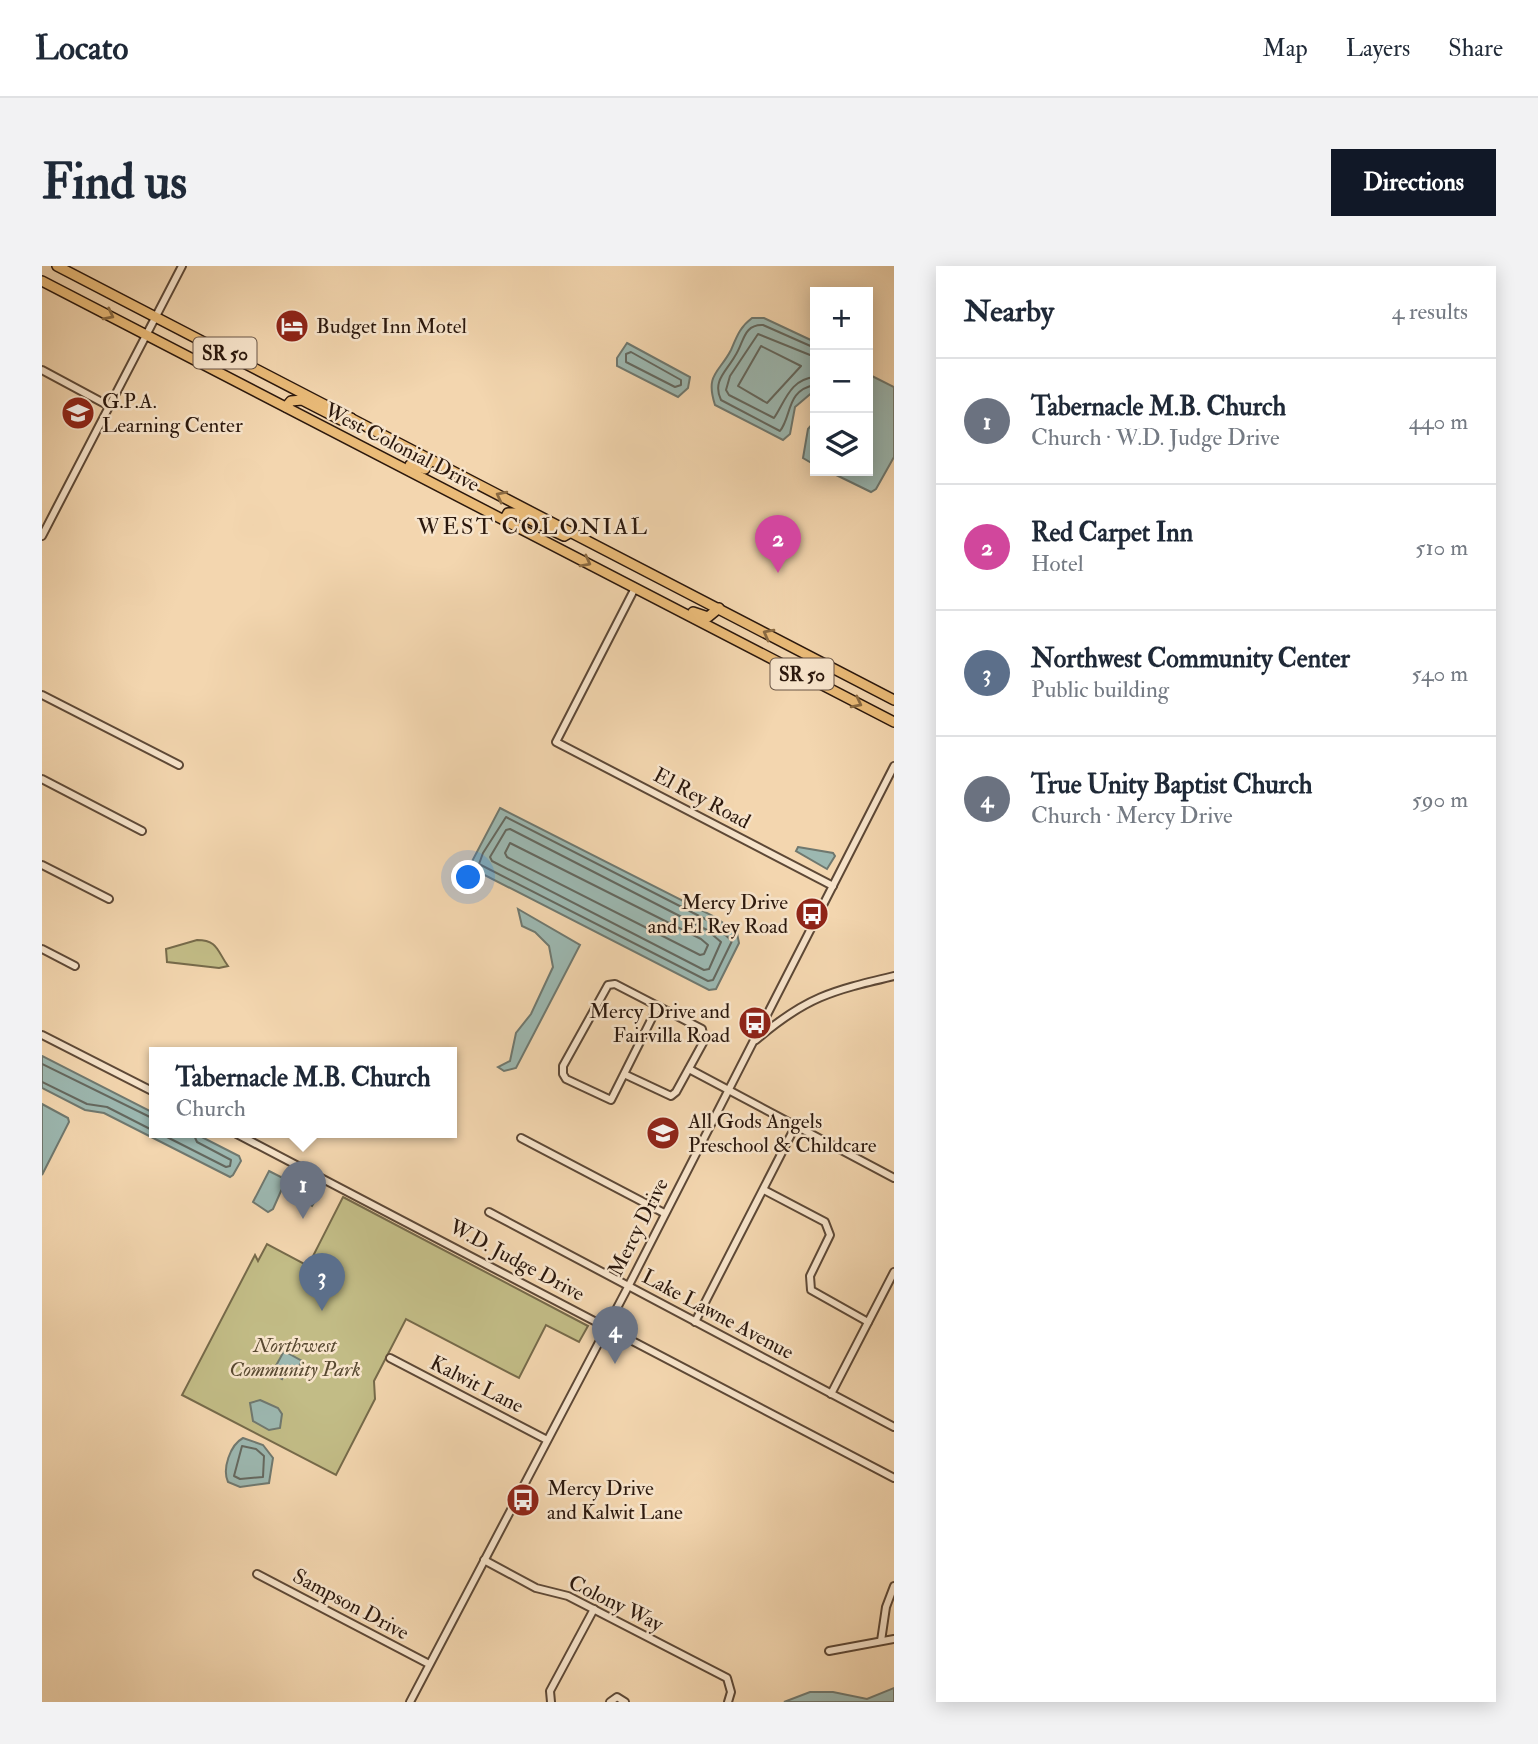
<!DOCTYPE html>
<meta charset="utf-8">
<style>
body{margin:0;font-family:"IM FELL Double Pica",serif;background:#f2f2f3;color:#1f2937}
.controls{position:absolute;right:21px;top:21px;display:grid;overflow:hidden;border-radius:0px;box-shadow:0 4px 18px #0003}
.controls button{width:63px;height:63px;display:grid;place-items:center;padding:0;border:0;border-bottom:2px solid #e0e1e3;background:#fff;color:#1f2937;font:35px sans-serif}
.you{position:absolute;left:427px;top:612px;width:24px;height:24px;margin:-18px;border:5px solid #fff;border-radius:50%;background:#1a73e8;box-shadow:0 0 0 10px #1a73e833}
.badge{display:grid;place-items:center;width:46px;height:46px;border-radius:50%;background:#111827;color:#fff;font-size:23px;font-weight:700}
.pin{position:absolute;translate:-50% -58px;filter:drop-shadow(0 2px 4px #0008)}
.pin::after{content:'';position:absolute;top:37px;width:24px;height:21px;background:inherit;clip-path:polygon(0 0,100% 0,50% 100%)}
.popup{position:absolute;left:107px;top:781px;width:308px;height:91px;box-sizing:border-box;display:grid;place-content:center;border-radius:0px;background:#fff;filter:drop-shadow(0 2px 5px #0005);font-size:23px;white-space:nowrap;color:#747a83}
.popup b{font-size:26px;color:#1f2937}
.popup::after{content:'';position:absolute;left:50%;top:100%;margin-left:-14px;border:14px solid transparent;border-top-color:#fff}
.list{margin:0;padding:0;list-style:none}
h2{display:flex;justify-content:space-between;align-items:center;height:91px;margin:0;padding:0 28px;font-size:30px}
h2 small{font-size:23px;font-weight:400;color:#747a83}
.list li{display:grid;grid-template-columns:46px 1fr auto;gap:21px;align-items:center;box-sizing:border-box;height:126px;padding:0 28px;border-top:2px solid #e0e1e3}
.list b{display:block;font-size:26px;white-space:nowrap}
.list p{margin:0;font-size:23px;white-space:nowrap;color:#747a83}
.list em{font-size:23px;font-style:normal;color:#747a83}
.icon{flex:none;width:38px;height:38px;fill:none;stroke:currentColor;stroke-width:2;stroke-linecap:round;stroke-linejoin:round}
.map{position:relative;flex:none;width:852px;height:1436px;overflow:hidden;border-radius:0px}
header{display:flex;align-items:center;gap:42px;box-sizing:border-box;height:98px;padding:0 35px;background:#fff;border-bottom:2px solid #e0e1e3}
header strong{font-size:33px}
nav{display:flex;gap:38px;margin-inline-start:auto;font-size:24px}
.intro{display:flex;align-items:center;justify-content:space-between;box-sizing:border-box;height:168px;padding:0 42px}
h1{margin:0;font-size:49px}
.button{padding:18px 32px;border-radius:0px;background:#111827;color:#fff;font-size:24px;font-weight:700}
main{display:flex;gap:42px;padding:0 42px}
aside{flex:1;background:#fff;border-radius:0px;box-shadow:0 4px 18px #0003}
.map>svg:first-child{display:block}
.green{fill:#c2bc86;stroke:#766a4a;stroke-width:2}
.water{fill:#9cb8b1;stroke:#6f786f;stroke-width:2}
.lines{fill:none;stroke-linecap:round;stroke-linejoin:round}
.shore{stroke:#64685f;stroke-width:2}
.minor-casing{stroke:#5d4836;stroke-width:10}
.highway-casing{stroke:#2b180d;stroke-width:12}
.minor{stroke:#f7e4cb;stroke-width:6}
.highway{stroke:#eabb78;stroke-width:9}
.oneway{stroke:#8a6a42}
.labels{text-anchor:middle;stroke-width:5;stroke-linejoin:round;paint-order:stroke}
.shield{fill:#f7e4cb;stroke:#685546;stroke-width:2}
.shield-label{font-size:19px;font-weight:bold;fill:#2b180d}
.poi-label{font-size:21px;fill:#2b180d;stroke:#f7e4cb;text-anchor:start}
.street-label{font-size:21px;fill:#2b180d;stroke:#f7e4cb}
.park-label{font-size:21px;font-style:italic;fill:#584931;stroke:#f7e4cb}
.neighbourhood-label{font-size:23px;letter-spacing:2px;fill:#2b180d;stroke:#f7e4cb}
</style>
<header>
<strong>Locato</strong>
<nav><a>Map</a><a>Layers</a><a>Share</a></nav>
</header>
<div class="intro"><h1>Find us</h1><a class="button">Directions</a></div>
<main>
<div class="map">
<svg width="852" height="1436" viewBox="0 0 852 1436">
<rect width="100%" height="100%" fill="#f3d6af"/>
<filter id="stains"><feTurbulence type="fractalNoise" baseFrequency=".00286" numOctaves="4"/><feColorMatrix values="0 0 0 0 .2 0 0 0 0 .09 0 0 0 0 .02 0 0 0 .5 -.17"/></filter>
<radialGradient id="worn" r=".72"><stop offset=".6" stop-color="#630" stop-opacity="0"/><stop offset="1" stop-color="#630" stop-opacity=".3"/></radialGradient>
<g class="green">
<path d="M155,674c21,0 20,11 31,26l-9,2 -52,-6 -1,-13z"/>
<polygon points="301,931 546,1060 537,1076 504,1059 477,1112 364,1053 332,1115 333,1133 294,1209 140,1129 213,989 216,995 225,978 266,1000"/>
</g>
<g class="water">
<path d="M710,52h12l51,24v48l-20,17 -5,27 -7,6 -68,-35c-10,-31 4,-32 16,-55 6,-14 9,-23 21,-32z"/>
<polygon points="585,77 648,111 646,122 636,131 575,100 575,92"/>
<polygon points="826,108 852,121 852,191 834,223 829,226 786,205 826,205"/>
<polygon points="773,155 773,199 761,192 766,163"/>
<polygon points="458,542 673,651 695,667 697,677 674,723 667,724 427,601"/>
<polygon points="756,581 791,587 793,590 785,603 754,585"/>
<polygon points="476,643 538,679 474,802 462,805 456,801 468,795 474,767 489,748 511,701 507,680 493,666 480,660"/>
<polygon points="0,790 112,847 112,867 152,867 197,890 199,895 191,909 188,911 62,847 43,844 0,822"/>
<polygon points="0,838 26,852 27,856 0,909"/>
<polygon points="227,905 243,913 243,916 231,943 226,946 211,936"/>
<polygon points="265,916 280,924 270,940 257,932"/>
<polygon points="242,1085 260,1095 252,1109 244,1105 240,1113 230,1107"/>
<polygon points="218,1134 236,1142 240,1148 238,1162 227,1164 211,1155 208,1137"/>
<path d="M201,1172l20,7 10,13 -4,25 -29,4 -12,-5c-6,-13 2,-37 15,-44z"/>
<polygon points="852,1422 852,1436 742,1436 768,1426 791,1426 825,1433"/>
</g>
<g class="lines">
<g class="shore">
<polygon points="719,80 759,100 725,137 696,120"/>
<path d="M773,82l-52,-23c-20,-1 -19,18 -28,31 -9,16 -23,25 -14,44l59,31c12,-15 6,-41 35,-46"/>
<polygon points="589,86 639,114 639,119 633,121 584,96 584,88"/>
<path d="M773,91l-57,-23 -28,42 -4,14 3,5 45,23c11,-16 16,-39 41,-41"/>
<polygon points="464,551 669,656 690,675 671,714 666,715 437,598 441,587"/>
<polygon points="468,563 665,664 679,676 667,703 662,704 450,595 448,591 464,564"/>
<polygon points="468,577 659,673 666,679 662,688 658,689 465,591 463,587"/>
<polyline points="0,798 112,853"/>
<polyline points="0,816 45,838 65,841 112,865"/>
<polyline points="117,867 184,901 188,900 189,894 155,876 151,867"/>
<polygon points="200,1180 214,1183 222,1190 221,1211 198,1213 192,1210"/>
</g>
<defs>
<g id="minor">
<polyline points="0,104 67,140"/>
<polyline points="0,270 140,0"/>
<polyline points="593,322 514,476 791,620"/>
<polyline points="0,429 137,499"/>
<polyline points="0,513 100,565"/>
<polyline points="0,599 67,633"/>
<polyline points="0,683 33,700"/>
<polyline points="0,769 112,826"/>
<path d="M714,774c50,-43 75,-49 138,-64"/>
<polyline points="647,803 852,912"/>
<polyline points="582,808 629,830 634,826 662,775 660,763 573,718 566,719 521,800 521,808 524,813 569,834 616,740"/>
<polyline points="193,867 852,1212"/>
<polyline points="479,872 622,947"/>
<polyline points="722,924 783,956 788,969 768,1010 769,1024 826,1056"/>
<polyline points="447,946 852,1161"/>
<polyline points="653,1056 754,859"/>
<polyline points="348,1092 505,1174"/>
<polyline points="789,1128 852,1006"/>
<polyline points="442,1294 494,1322 526,1330 685,1412 689,1426 686,1436"/>
<polyline points="215,1308 387,1398"/>
<polyline points="839,1375 844,1341 852,1320"/>
<polyline points="787,1385 852,1373"/>
<polyline points="368,1436 586,1021 852,500"/>
<polyline points="509,1436 508,1425 552,1343"/>
<polyline points="568,1436 575,1431 583,1436"/>
</g>
<g id="highway">
<polyline points="15,0 852,434"/>
<polyline points="0,15 852,456"/>
<polyline points="244,141 249,135 260,134 299,154 309,152"/>
<polyline points="368,199 383,203 389,194"/>
<polyline points="462,254 466,247 474,247 522,270 529,266"/>
<polyline points="651,346 666,351 677,342"/>
</g>
</defs>
<use href="#minor" class="minor-casing"/>
<use href="#highway" class="highway-casing"/>
<use href="#minor" class="minor"/>
<use href="#highway" class="highway"/>
</g>
<defs><path id="oneway-chevron" d="M-2-3.5L2.5 0L-2 3.5" fill="none" stroke-width="1.6" stroke-linecap="round" stroke-linejoin="round" transform="scale(1.75)"/></defs>
<g class="oneway">
<use href="#oneway-chevron" transform="translate(67 49) rotate(27)"/>
<use href="#oneway-chevron" transform="translate(459 230) rotate(-153)"/>
<use href="#oneway-chevron" transform="translate(544 296) rotate(28)"/>
<use href="#oneway-chevron" transform="translate(726 368) rotate(-152)"/>
<use href="#oneway-chevron" transform="translate(815 437) rotate(27)"/>
</g>
<defs>
<symbol id="hotel-disc" viewBox="-11 -11 22 22"><circle r="9.5" fill="#8f2418" stroke="#f7e4cb"/><path d="M-6-4.5h1.5V1H6V5H4.5V3h-9V5H-6ZM-4 0a1.8 1.8 0 1 1 3.6 0ZM.5 0V-2.5h3Q6-2.5 6 0Z" fill="#fff"/></symbol>
<symbol id="school-disc" viewBox="-11 -11 22 22"><circle r="9.5" fill="#8f2418" stroke="#f7e4cb"/><path d="M0-5L7-2L0 1L-7-2ZM-4 1L0 2.5L4 1V4Q0 6-4 4Z" fill="#fff"/></symbol>
<symbol id="bus-disc" viewBox="-11 -11 22 22"><circle r="9.5" fill="#8f2418" stroke="#f7e4cb"/><path d="M-5-6H5V4H4V6H2V4H-2V6H-4V4H-5ZM-3.5-4V0h7V-4ZM-3.5 1.2v1.5H-2V1.2ZM2 1.2v1.5H3.5V1.2Z" fill="#fff"/></symbol>
</defs>
<g fill-rule="evenodd">
<use href="#hotel-disc" x="231" y="41" width="38" height="38"/>
<use href="#school-disc" x="17" y="128" width="38" height="38"/>
<use href="#bus-disc" x="751" y="629" width="38" height="38"/>
<use href="#bus-disc" x="694" y="738" width="38" height="38"/>
<use href="#school-disc" x="602" y="848" width="38" height="38"/>
<use href="#bus-disc" x="462" y="1215" width="38" height="38"/>
</g>
<g class="labels">
<g class="shield">
<rect x="151.5" y="71.5" width="63" height="31" rx="5"/>
<rect x="728.5" y="392.5" width="63" height="31" rx="5"/>
</g>
<g class="shield-label">
<text x="183" y="94">SR 50</text>
<text x="760" y="415">SR 50</text>
</g>
<g class="poi-label">
<text x="274" y="67">Budget Inn Motel</text>
<text x="60" y="142">G.P.A.<tspan x="60" dy="24">Learning Center</tspan></text>
<text x="746" y="643" text-anchor="end">Mercy Drive<tspan x="746" dy="24">and El Rey Road</tspan></text>
<text x="688" y="752" text-anchor="end">Mercy Drive and<tspan x="688" dy="24">Fairvilla Road</tspan></text>
<text x="646" y="862">All Gods Angels<tspan x="646" dy="24">Preschool &amp; Childcare</tspan></text>
<text x="505" y="1229">Mercy Drive<tspan x="505" dy="24">and Kalwit Lane</tspan></text>
</g>
<g class="street-label">
<text transform="translate(360 181) rotate(27)" y="7">West Colonial Drive</text>
<text transform="translate(660 532) rotate(28)" y="7">El Rey Road</text>
<text transform="translate(596 961) rotate(-63)" y="7">Mercy Drive</text>
<text transform="translate(475 994) rotate(28)" y="7">W.D. Judge Drive</text>
<text transform="translate(676 1048) rotate(28)" y="7">Lake Lawne Avenue</text>
<text transform="translate(435 1118) rotate(27)" y="7">Kalwit Lane</text>
<text transform="translate(574 1337) rotate(26)" y="7">Colony Way</text>
<text transform="translate(309 1338) rotate(28)" y="7">Sampson Drive</text>
</g>
<g class="park-label">
<text x="253" y="1086">Northwest<tspan x="253" dy="24">Community Park</tspan></text>
</g>
<g class="neighbourhood-label">
<text x="491" y="268">WEST COLONIAL</text>
</g>
</g>
<rect width="100%" height="100%" filter="url(#stains)"/>
<rect width="100%" height="100%" fill="url(#worn)"/>
</svg>
<div class="controls">
<button>+</button>
<button>−</button>
<button><svg class="icon" aria-label="layers" viewBox="0 0 24 24"><path d="M12 4l9 5-9 5-9-5zM3 14l9 5 9-5"/></svg></button>
</div>
<div class="you"></div>
<div class="pin badge" style="left:261px;top:953px;background:#6b7280">1</div>
<div class="popup"><b>Tabernacle M.B. Church</b>Church</div>
<div class="pin badge" style="left:736px;top:307px;background:#d1479c">2</div>
<div class="pin badge" style="left:280px;top:1045px;background:#5c6f8a">3</div>
<div class="pin badge" style="left:573px;top:1098px;background:#6b7280">4</div>
</div>
<aside>
<h2>Nearby<small>4 results</small></h2>
<ul class="list">
<li><span class="badge" style="background:#6b7280">1</span><div><b>Tabernacle M.B. Church</b><p>Church · W.D. Judge Drive</p></div><em>440 m</em></li>
<li><span class="badge" style="background:#d1479c">2</span><div><b>Red Carpet Inn</b><p>Hotel</p></div><em>510 m</em></li>
<li><span class="badge" style="background:#5c6f8a">3</span><div><b>Northwest Community Center</b><p>Public building</p></div><em>540 m</em></li>
<li><span class="badge" style="background:#6b7280">4</span><div><b>True Unity Baptist Church</b><p>Church · Mercy Drive</p></div><em>590 m</em></li>
</ul>
</aside>
</main>
